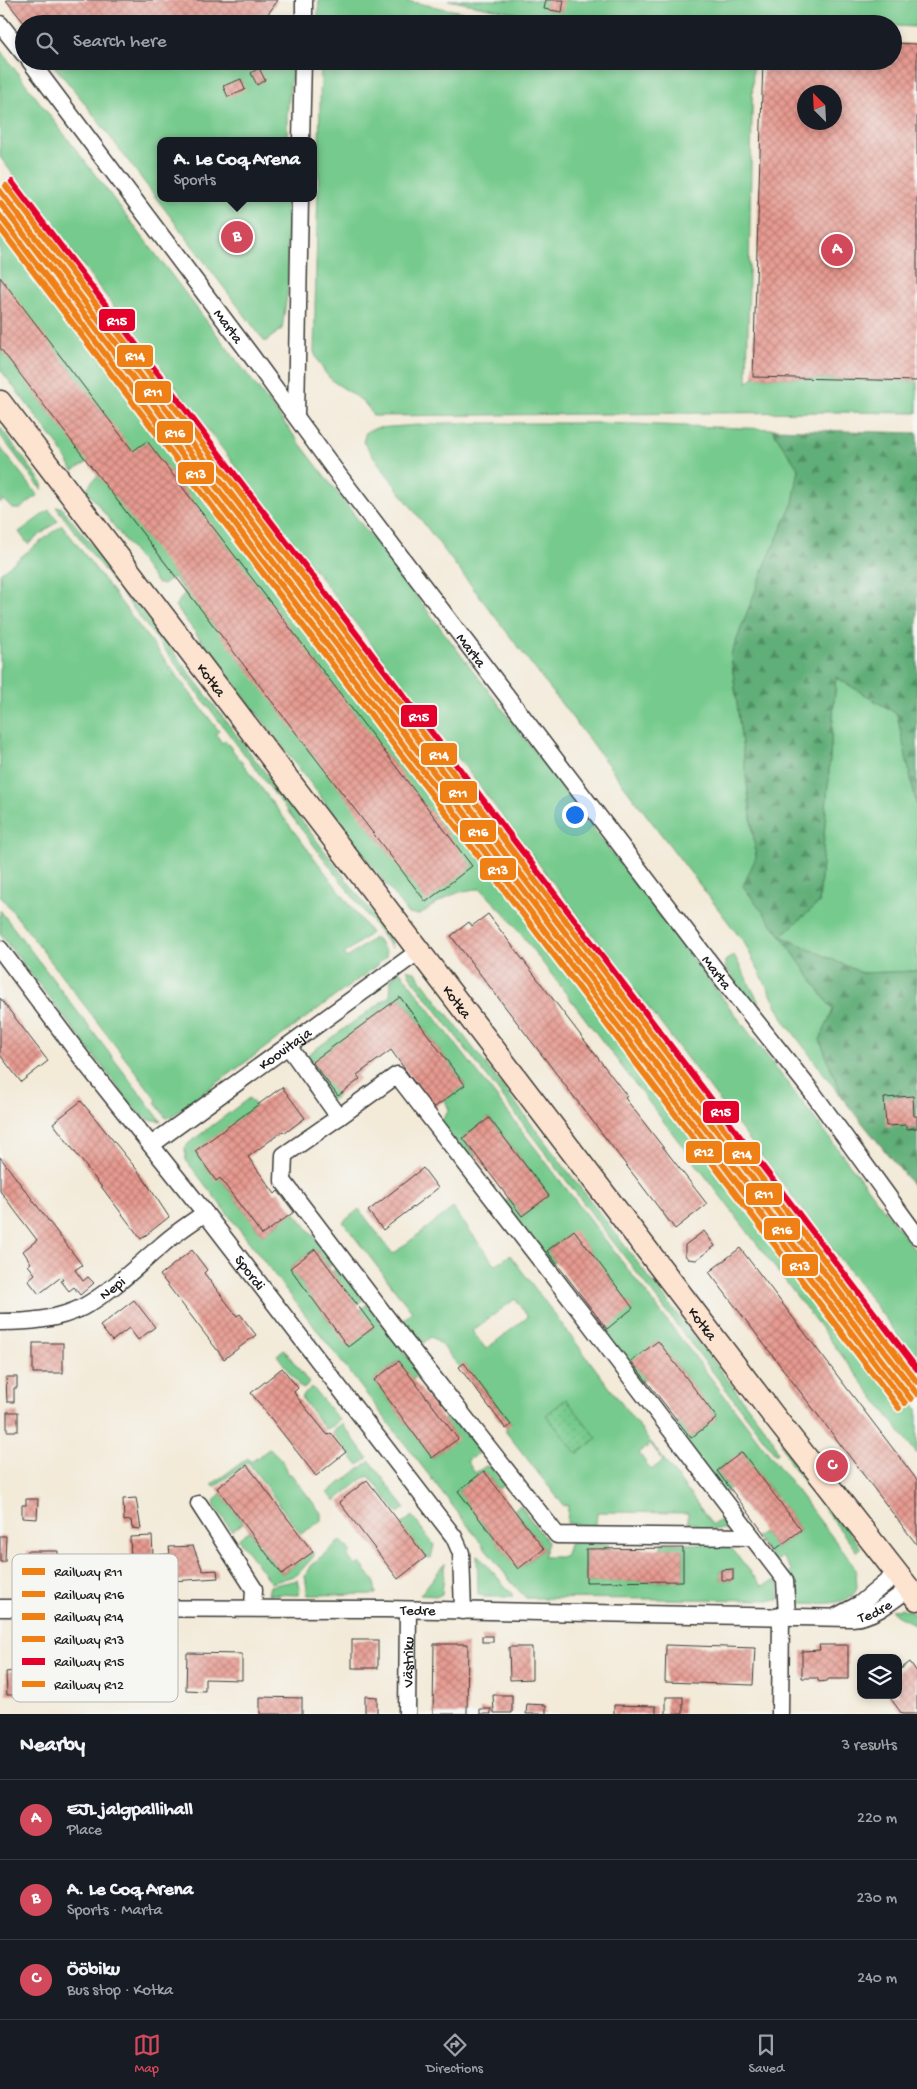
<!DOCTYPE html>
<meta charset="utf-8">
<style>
body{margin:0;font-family:"Gochi Hand",sans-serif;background:#242831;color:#f1f3f6}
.controls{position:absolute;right:15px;bottom:15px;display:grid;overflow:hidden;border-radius:10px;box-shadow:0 2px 8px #0003}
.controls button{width:45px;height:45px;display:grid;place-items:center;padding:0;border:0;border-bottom:1px solid #363941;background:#171b24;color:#f1f3f6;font:25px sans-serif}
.compass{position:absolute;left:797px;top:85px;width:45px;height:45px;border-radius:50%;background:#171b24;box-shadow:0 2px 8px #0003;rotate:336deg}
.you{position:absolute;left:574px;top:814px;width:18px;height:18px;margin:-12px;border:4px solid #fff;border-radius:50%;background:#1a73e8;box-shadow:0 0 0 8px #1a73e833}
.badge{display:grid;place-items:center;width:32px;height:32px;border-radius:50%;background:#d1495b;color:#fff;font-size:16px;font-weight:700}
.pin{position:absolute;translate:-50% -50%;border:2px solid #fff;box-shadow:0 1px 5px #0006}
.popup{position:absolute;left:157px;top:137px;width:160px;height:65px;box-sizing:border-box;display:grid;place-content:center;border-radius:10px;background:#171b24;filter:drop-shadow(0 1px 4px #0005);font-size:16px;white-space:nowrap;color:#9ea1a6}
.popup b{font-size:19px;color:#f1f3f6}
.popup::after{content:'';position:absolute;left:50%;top:100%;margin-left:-10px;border:10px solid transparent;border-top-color:#171b24}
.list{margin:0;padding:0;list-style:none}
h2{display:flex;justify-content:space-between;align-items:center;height:65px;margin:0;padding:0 20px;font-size:21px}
h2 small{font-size:16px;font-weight:400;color:#9ea1a6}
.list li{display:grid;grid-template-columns:32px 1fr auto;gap:15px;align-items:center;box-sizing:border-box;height:80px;padding:0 20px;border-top:1px solid #363941}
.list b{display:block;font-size:19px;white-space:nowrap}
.list p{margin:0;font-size:16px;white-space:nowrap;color:#9ea1a6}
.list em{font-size:16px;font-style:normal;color:#9ea1a6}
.icon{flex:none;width:28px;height:28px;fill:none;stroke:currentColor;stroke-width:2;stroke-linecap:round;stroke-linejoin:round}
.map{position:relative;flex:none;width:917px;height:1714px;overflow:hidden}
.search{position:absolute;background:#171b24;box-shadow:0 2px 8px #0003;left:15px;right:15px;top:15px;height:55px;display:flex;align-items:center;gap:12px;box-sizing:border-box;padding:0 18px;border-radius:28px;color:#9ea1a6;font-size:19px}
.sheet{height:305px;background:#171b24}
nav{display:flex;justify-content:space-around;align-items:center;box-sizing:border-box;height:70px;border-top:1px solid #363941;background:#171b24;font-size:14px;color:#9ea1a6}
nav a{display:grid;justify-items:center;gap:2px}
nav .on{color:#d1495b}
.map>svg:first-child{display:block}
.green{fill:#76ca8d;stroke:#497354;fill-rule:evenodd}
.forest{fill:url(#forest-firs);stroke:#3e654a}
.park{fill:url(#park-dots);stroke:#497354}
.building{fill:url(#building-cross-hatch);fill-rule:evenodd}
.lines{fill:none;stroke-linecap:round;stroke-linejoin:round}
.street-casing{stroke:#3c3b38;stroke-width:19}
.secondary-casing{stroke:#3c3b38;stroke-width:25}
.street{stroke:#fff;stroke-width:16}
.secondary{stroke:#fde4d0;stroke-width:22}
.rail-1-casing{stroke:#f6f6f2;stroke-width:10}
.rail-2-casing{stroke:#f6f6f2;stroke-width:10}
.rail-3-casing{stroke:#f6f6f2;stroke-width:10}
.rail-4-casing{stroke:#f6f6f2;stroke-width:10}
.rail-5-casing{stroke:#f6f6f2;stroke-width:10}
.rail-6-casing{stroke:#f6f6f2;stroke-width:10}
.rail-1{stroke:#ef8016;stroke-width:6}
.rail-2{stroke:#ef8016;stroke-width:6}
.rail-3{stroke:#ef8016;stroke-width:6}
.rail-4{stroke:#ef8016;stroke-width:6}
.rail-5{stroke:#e4002b;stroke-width:6}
.rail-6{stroke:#ef8016;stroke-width:6}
.labels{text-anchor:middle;stroke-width:5;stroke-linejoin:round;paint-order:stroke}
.street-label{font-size:15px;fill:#1c1c1c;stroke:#f6f6f2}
.key{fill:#f6f6f2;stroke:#b5b5b2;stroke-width:1}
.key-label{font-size:14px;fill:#1c1c1c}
.line-badge{stroke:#f6f6f2;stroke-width:2}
.badge-label{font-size:14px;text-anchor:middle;font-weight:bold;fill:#fff}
</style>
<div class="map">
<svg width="917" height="1714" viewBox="0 0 917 1714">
<defs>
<pattern id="forest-firs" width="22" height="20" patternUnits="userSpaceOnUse" patternTransform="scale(1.25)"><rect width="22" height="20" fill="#60ae78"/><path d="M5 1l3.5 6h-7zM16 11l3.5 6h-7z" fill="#4e8d62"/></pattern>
<pattern id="park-dots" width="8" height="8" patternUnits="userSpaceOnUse" patternTransform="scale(1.25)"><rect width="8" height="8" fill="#76ca8d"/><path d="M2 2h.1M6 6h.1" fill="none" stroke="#66ad79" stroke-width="1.8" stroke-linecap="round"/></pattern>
<pattern id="building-cross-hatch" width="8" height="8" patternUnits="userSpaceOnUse" patternTransform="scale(1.25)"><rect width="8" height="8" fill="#e79a90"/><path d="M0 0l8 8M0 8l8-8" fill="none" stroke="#ba7d75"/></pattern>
</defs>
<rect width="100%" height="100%" fill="#f6f6f2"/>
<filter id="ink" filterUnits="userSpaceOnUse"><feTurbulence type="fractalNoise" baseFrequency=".02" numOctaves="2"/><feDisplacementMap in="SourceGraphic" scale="10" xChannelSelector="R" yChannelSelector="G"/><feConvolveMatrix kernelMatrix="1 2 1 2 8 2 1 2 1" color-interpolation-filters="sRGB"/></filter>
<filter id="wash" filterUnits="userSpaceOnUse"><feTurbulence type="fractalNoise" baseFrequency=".0096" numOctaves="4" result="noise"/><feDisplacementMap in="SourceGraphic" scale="20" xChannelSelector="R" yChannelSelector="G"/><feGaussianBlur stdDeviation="1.12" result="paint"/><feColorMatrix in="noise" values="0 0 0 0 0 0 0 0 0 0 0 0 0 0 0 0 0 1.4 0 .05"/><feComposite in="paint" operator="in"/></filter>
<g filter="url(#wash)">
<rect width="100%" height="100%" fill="#f3ead8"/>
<g class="green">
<polygon points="319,0 402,0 522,24 317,24"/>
<polygon points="448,0 917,0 917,27 893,26 893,24 606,24 531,16"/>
<polygon points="0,50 917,1253 917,1360 0,157"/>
<polygon points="50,61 293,61 287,115 287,141 161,141 161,198 287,198 288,289 282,329 265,342 83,101"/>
<path d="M321,61h432l-6,322 6,-6 164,4v32l-85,-1 -459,4c-7,-17 -25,-24 -39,-34 -9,-7 -16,-20 -20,-30z"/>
<path d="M0,206l611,801 150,200 156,202v45l-410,-538 -26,-27c-24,0 -42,12 -61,26l-12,-1 -87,-117 -146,-191 10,-13 -12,-16 -10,8 -6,-2 -71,-94 12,-14 -10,-13 -15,9 -15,-26 -58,-76z"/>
<polygon points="446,423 602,423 772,429 799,470 793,503 766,563 731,655 756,857 819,903 836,677 897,714 917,807 917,971 862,973 782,937 833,1010 820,1040 843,1099 785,1022 745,944 399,491 363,442 366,432 376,428"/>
<polygon points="0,427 42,483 42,490 0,435"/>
<polygon points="0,447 38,495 20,509 13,509 4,500 0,503"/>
<polygon points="56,507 61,507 102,558 390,937 392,948"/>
<polygon points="49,510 58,521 28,544 19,532"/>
<polygon points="62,525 219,731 216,734 222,743 225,740 371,933 344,954 347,958 375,937 386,952 386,957 371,970 171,1117 166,1118 155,1102 157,1100 0,895 0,573"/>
<polygon points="0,910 161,1121 147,1119 137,1112 0,934"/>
<polygon points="734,955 774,1031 725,967 725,961"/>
<polygon points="407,969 415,972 772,1438 778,1453 776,1455 741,1409 410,976"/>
<path d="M400,971l453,593 3,7 1,17c-6,21 -50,15 -67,14l-4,-26 6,-5 -10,-14 -7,5 -19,-25 7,-5 13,17 25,-19 -59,-78 -25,19 13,18 -7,5 -52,-68 6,-5 14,17 26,-20 -59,-77 -26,20 13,18 -6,4 -46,-62 5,-4 35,-9 -59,-77 -27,19 8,12 -6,4 -47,-63 7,-4 13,17 27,-21 -60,-77 -26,20 13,18 -6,5 -29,-39 8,-12 -4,-10 20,-15 -64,-88 -88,65 25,34 -8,5 -27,-43 87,-62 1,-18z"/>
<path d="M249,1098l7,8 -61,46 21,28 4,-2 42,57 32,-23 41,50 -6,5 -14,-18 -25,19 58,78 25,-18 -13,-18 7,-6 52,68 -6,8 -14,-19 -25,19 58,78 25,-19 -14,-19 7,-4h3l27,36 -13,9 8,12 11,-7 5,1 14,18 -7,4 -14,-18 -26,20 60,78 26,-20 -30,-39 6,-5 28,38 -5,14h22l5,-15 38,2 1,5h-23v33l97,-1v-32l-22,-1v-5l68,2 33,41 12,-5 5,2v17l-253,-2 -14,-15 -326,-423 -1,-12 4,-5zM733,1569v11h-12v-10z"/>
<path d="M453,1208l42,57 15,-10 203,270 8,-6 7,10h-31v-5l-9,-1v-10l-91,-1 -1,15 -29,-4 1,-18 -4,1 -58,-74v-3l5,-5 -47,-60 -5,3 -17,-22 -11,-8 -15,12 -16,-26 12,-11 -69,-90 16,-13 34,45zM515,1299l13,18 -42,32 -14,-18zM651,1444l12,17 -12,9 -12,-17z"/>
<polygon points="338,1266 363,1299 357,1305 332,1272"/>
<polygon points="284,1349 309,1383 304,1389 300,1387 277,1355"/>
<polygon points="312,1387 339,1420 333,1426 325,1429 301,1397"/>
<polygon points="342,1424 368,1458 358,1465 333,1433 333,1430"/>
<polygon points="781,1442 861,1548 857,1552 792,1466"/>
<path d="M269,1449c8,4 18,16 19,25h3l30,39v8l-20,13 -53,-72 -34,25 -2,-3 36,-26 3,4z"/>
<polygon points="370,1461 405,1508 398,1513 369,1476 364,1478 335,1501 327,1493"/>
<polygon points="221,1493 243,1523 232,1531 215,1506 214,1501"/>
<polygon points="412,1516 434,1545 431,1558 426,1557 401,1525"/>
<polygon points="249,1531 282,1574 313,1552 314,1556 297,1575 271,1583 238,1539"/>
<polygon points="341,1540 351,1552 347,1555 355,1566 360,1563 374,1581 376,1594 308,1595 305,1576 310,1566"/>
<polygon points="477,1554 512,1594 513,1597 485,1597 478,1594"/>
<polygon points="445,1563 442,1594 438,1596 420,1595"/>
<polygon points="298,1580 300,1589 298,1595 268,1594 270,1586"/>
<path d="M901,1608l9,3 7,6v10c-8,-8 -19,-8 -26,-17z"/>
</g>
<polygon class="forest" points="772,429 917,433 917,807 897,714 836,677 819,903 781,936 862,973 917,971 917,1187 915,1188 843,1099 820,1040 833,1010 781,936 743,886 756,857 731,655 766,563 793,503 799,470"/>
<polygon class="park" points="566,1399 597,1438 577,1454 546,1415"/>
<g id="blocks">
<g class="building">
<polygon points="6,0 278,0 261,24 25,24"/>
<polygon points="546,0 564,0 562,12 544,9"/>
<path d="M893,43l24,1v337l-164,-4 10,-316h130zM804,92h30v30h-30z"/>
<polygon points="157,61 177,61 177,63 167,63"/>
<polygon points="259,68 265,80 257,85 251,73"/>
<polygon points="241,79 245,90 228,97 223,86"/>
<polygon points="0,277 133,451 147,441 472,866 426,902 0,348"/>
<polygon points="488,914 627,1096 625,1098 707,1204 675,1229 451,936 469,922 472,926"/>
<polygon points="400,997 465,1085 431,1110 415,1088 417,1086 391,1050 357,1075 360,1079 338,1096 312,1062"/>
<polygon points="0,998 48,1061 21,1082 0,1055"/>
<polygon points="282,1087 305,1118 285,1133 283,1131 248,1157 275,1194 278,1191 294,1212 262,1235 220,1178 216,1181 195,1151"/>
<polygon points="913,1096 914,1116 917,1116 917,1128 906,1129 906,1125 886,1126 884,1098"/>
<polygon points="81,1101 142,1176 169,1217 141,1239 53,1123"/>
<polygon points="489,1118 549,1196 522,1216 463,1138"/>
<polygon points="0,1157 82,1265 75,1270 83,1281 88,1277 94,1283 80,1295 74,1287 69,1291 61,1281 63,1280 61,1277 39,1294 28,1280 35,1274 28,1265 31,1263 23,1251 37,1240 0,1191"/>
<polygon points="423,1168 438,1188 383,1230 368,1211"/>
<polygon points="574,1230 633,1308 607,1329 547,1251"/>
<polygon points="704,1231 715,1246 696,1260 688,1259 685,1255 685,1245"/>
<polygon points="740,1248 917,1480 917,1545 709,1272"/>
<polygon points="315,1249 374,1327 348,1347 290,1268"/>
<polygon points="192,1250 207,1270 204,1273 237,1316 240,1314 256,1335 224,1359 160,1275"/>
<polygon points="134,1300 155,1327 138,1340 129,1328 112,1341 100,1326"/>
<polygon points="658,1341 717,1418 691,1438 631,1361"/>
<rect x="33" y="1343" width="30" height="30"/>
<polygon points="399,1361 458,1439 432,1458 374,1380"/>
<polygon points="464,1363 511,1425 506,1429 459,1367"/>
<polygon points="282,1368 298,1388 294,1392 297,1397 326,1433 328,1435 331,1433 346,1452 316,1476 251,1393"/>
<polygon points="6,1377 17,1377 17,1388 14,1388 14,1402 7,1402"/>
<rect x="7" y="1412" width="11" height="19"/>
<polygon points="742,1452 801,1530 776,1549 717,1471"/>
<polygon points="247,1465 313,1552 282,1574 217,1488"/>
<polygon points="484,1471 544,1549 518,1569 458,1491"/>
<polygon points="367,1480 426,1557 398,1579 339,1502"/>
<polygon points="136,1498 141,1529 132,1528 131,1520 124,1521 123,1499"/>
<polygon points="26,1499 38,1499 37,1519 22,1518 22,1505 26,1505"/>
<polygon points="0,1536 6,1536 5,1562 0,1562"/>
<polygon points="152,1536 153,1555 170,1554 169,1547 193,1546 203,1571 217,1570 218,1578 171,1581 171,1577 132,1579 130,1537"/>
<polygon points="683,1548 683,1581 586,1582 586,1549"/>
<polygon points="27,1551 58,1551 58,1559 66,1560 66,1575 58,1574 58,1581 27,1581"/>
<polygon points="733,1569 733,1580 721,1580 721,1570"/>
<rect x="482" y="1636" width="11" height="6"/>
<rect x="352" y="1640" width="26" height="28"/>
<polygon points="434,1644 468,1644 467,1714 433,1714"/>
<polygon points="666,1645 755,1648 753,1685 665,1682"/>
<polygon points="819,1645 848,1645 848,1679 829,1679 826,1681 819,1682 817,1678 802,1678 802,1651 820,1650"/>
<polygon points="509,1647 532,1647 532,1679 510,1680"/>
<polygon points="187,1653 242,1654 242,1680 205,1679 205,1691 186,1690"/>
<polygon points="910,1662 917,1672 917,1714 902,1714 888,1695 898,1695 898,1671"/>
<polygon points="13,1663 28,1663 28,1670 36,1670 37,1694 7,1695 6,1672 14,1671"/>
<polygon points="100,1663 151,1663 151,1695 138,1695 138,1699 115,1699 115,1694 100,1694"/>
<polygon points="493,1695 512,1695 512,1713 494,1713"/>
<polygon points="365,1696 377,1697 377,1714 365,1714"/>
<polygon points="260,1697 302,1698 302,1714 260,1714"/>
<rect x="666" y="1697" width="17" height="17"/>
<polygon points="527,1704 546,1705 546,1714 526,1714"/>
<polygon points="614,1705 656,1706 656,1714 614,1714"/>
<rect x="480" y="1709" width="11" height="5"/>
</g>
</g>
</g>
<g filter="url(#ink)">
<use href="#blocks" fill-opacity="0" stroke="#3c3b38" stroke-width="1"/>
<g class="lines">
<defs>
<g id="street">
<polyline points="0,24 24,54"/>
<polyline points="304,24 304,0"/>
<path id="s1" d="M30,61l220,293 90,123 384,504 88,111 105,144"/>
<polyline points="301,141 303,61"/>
<polyline points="296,416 300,198"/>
<path id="s2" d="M0,949l87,116 118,148 249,324 7,16 2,58"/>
<polyline points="288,1046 339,1117 397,1075 590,1324 785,1580 787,1616"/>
<polyline points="339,1117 284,1155 283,1181 400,1335 557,1535 752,1537"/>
<path id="s3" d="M151,1145l268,-194"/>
<path id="s4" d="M0,1322c28,0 57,-2 83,-15 29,-16 54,-41 79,-62 13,-12 29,-22 43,-32"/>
<polyline points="199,1504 254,1589 253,1608"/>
<path id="s5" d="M0,1608l386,1 466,9c21,-1 39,-16 56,-29"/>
<polyline points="837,1616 860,1604 896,1574"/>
<path id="s6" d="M407,1714l1,-104"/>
<polyline points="780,1714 781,1616"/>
</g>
<g id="secondary">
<path id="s7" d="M0,402l773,1013 144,184"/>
</g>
</defs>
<use href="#street" class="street-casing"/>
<use href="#secondary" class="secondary-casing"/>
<use href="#street" class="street"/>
<use href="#secondary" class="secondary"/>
<defs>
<polyline id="rail-1" points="0,191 917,1394"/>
<polyline id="rail-2" points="0,203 911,1399"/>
<polyline id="rail-3" points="6,186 917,1382"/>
<polyline id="rail-4" points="0,216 905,1403"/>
<polyline id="rail-5" points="12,182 917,1369"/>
<polyline id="rail-6" points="0,228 899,1408"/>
</defs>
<use href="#rail-1" class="rail-1-casing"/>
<use href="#rail-2" class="rail-2-casing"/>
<use href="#rail-3" class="rail-3-casing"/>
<use href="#rail-4" class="rail-4-casing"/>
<use href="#rail-5" class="rail-5-casing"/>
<use href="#rail-6" class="rail-6-casing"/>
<use href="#rail-1" class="rail-1"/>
<use href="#rail-2" class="rail-2"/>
<use href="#rail-3" class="rail-3"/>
<use href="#rail-4" class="rail-4"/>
<use href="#rail-5" class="rail-5"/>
<use href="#rail-6" class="rail-6"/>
</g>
</g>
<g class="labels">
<g class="street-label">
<text dy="5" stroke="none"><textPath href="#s1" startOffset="331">Marta</textPath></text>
<text dy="5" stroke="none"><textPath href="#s1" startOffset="736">Marta</textPath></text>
<text dy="5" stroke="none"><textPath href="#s7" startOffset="349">Kotka</textPath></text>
<text dy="5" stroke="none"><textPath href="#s1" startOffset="1141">Marta</textPath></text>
<text dy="5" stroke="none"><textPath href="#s7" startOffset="754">Kotka</textPath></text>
<text dy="5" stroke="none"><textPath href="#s3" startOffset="165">Koovitaja</textPath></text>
<text dy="5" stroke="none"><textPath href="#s2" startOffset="409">Spordi</textPath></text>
<text dy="5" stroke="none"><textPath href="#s4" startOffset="120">Nepi</textPath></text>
<text dy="5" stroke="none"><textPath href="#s7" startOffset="1159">Kotka</textPath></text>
<text dy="5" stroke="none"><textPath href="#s5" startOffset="876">Tedre</textPath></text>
<text dy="5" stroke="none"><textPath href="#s5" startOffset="418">Tedre</textPath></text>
<text dy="5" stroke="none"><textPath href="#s6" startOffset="52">Västriku</textPath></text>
</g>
</g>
<rect x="12" y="1554" width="166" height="148" rx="8" class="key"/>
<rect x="22" y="1568" width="23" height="7" fill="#ef8016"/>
<rect x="22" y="1591" width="23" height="6" fill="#ef8016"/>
<rect x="22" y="1613" width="23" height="7" fill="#ef8016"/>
<rect x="22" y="1636" width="23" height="6" fill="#ef8016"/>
<rect x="22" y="1658" width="23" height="7" fill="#e4002b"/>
<rect x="22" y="1681" width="23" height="6" fill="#ef8016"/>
<g class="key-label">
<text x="54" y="1576">Railway R11</text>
<text x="54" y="1599">Railway R16</text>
<text x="54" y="1621">Railway R14</text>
<text x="54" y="1644">Railway R13</text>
<text x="54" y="1666">Railway R15</text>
<text x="54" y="1689">Railway R12</text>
</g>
<g class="line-badge">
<rect x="98" y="308" width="38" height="24" rx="5" fill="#e4002b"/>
<rect x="116" y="344" width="38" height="24" rx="5" fill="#ef8016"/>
<rect x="134" y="380" width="38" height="24" rx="5" fill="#ef8016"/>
<rect x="156" y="420" width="38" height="24" rx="5" fill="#ef8016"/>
<rect x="177" y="461" width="38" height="24" rx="5" fill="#ef8016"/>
<rect x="400" y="704" width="38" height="24" rx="5" fill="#e4002b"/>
<rect x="420" y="742" width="38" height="24" rx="5" fill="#ef8016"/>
<rect x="439" y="780" width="39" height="24" rx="5" fill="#ef8016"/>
<rect x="459" y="819" width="38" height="24" rx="5" fill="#ef8016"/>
<rect x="479" y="857" width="38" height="24" rx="5" fill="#ef8016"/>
<rect x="702" y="1100" width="38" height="24" rx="5" fill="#e4002b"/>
<rect x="685" y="1140" width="38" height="24" rx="5" fill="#ef8016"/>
<rect x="723" y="1141" width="38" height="24" rx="5" fill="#ef8016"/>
<rect x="745" y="1182" width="38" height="24" rx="5" fill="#ef8016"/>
<rect x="763" y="1217" width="38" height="24" rx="5" fill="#ef8016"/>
<rect x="781" y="1253" width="38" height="24" rx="5" fill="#ef8016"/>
</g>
<g class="badge-label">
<text x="117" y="325">R15</text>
<text x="135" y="360">R14</text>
<text x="153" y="396">R11</text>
<text x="175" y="437">R16</text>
<text x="196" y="478">R13</text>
<text x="419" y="721">R15</text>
<text x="439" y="759">R14</text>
<text x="458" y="797">R11</text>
<text x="478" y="836">R16</text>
<text x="498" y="874">R13</text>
<text x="721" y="1116">R15</text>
<text x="704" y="1156">R12</text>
<text x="742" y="1158">R14</text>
<text x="764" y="1198">R11</text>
<text x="782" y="1234">R16</text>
<text x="800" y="1270">R13</text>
</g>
</svg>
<div class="controls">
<button><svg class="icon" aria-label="layers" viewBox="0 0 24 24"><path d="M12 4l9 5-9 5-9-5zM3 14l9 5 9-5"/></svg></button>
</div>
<svg class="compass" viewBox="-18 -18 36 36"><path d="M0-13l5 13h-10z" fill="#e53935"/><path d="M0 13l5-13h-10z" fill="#9ea1a6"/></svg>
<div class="you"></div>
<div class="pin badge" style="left:837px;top:250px">A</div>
<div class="pin badge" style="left:237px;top:237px">B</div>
<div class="popup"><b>A. Le Coq Arena</b>Sports</div>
<div class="pin badge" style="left:832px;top:1466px">C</div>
<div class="search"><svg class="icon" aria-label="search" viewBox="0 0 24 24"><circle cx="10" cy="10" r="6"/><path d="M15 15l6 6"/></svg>Search here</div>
</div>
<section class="sheet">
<h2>Nearby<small>3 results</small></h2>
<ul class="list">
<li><span class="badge">A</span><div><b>EJL jalgpallihall</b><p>Place</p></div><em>220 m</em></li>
<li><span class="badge">B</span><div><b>A. Le Coq Arena</b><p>Sports · Marta</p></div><em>230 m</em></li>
<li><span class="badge">C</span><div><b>Ööbiku</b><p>Bus stop · Kotka</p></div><em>240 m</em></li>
</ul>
</section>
<nav>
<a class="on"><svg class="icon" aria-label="map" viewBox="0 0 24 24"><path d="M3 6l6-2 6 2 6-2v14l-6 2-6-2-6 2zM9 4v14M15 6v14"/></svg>Map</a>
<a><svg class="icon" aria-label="directions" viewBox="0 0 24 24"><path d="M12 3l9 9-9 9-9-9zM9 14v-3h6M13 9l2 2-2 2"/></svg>Directions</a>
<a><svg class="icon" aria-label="saved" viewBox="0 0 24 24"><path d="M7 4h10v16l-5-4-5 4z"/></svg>Saved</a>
</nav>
